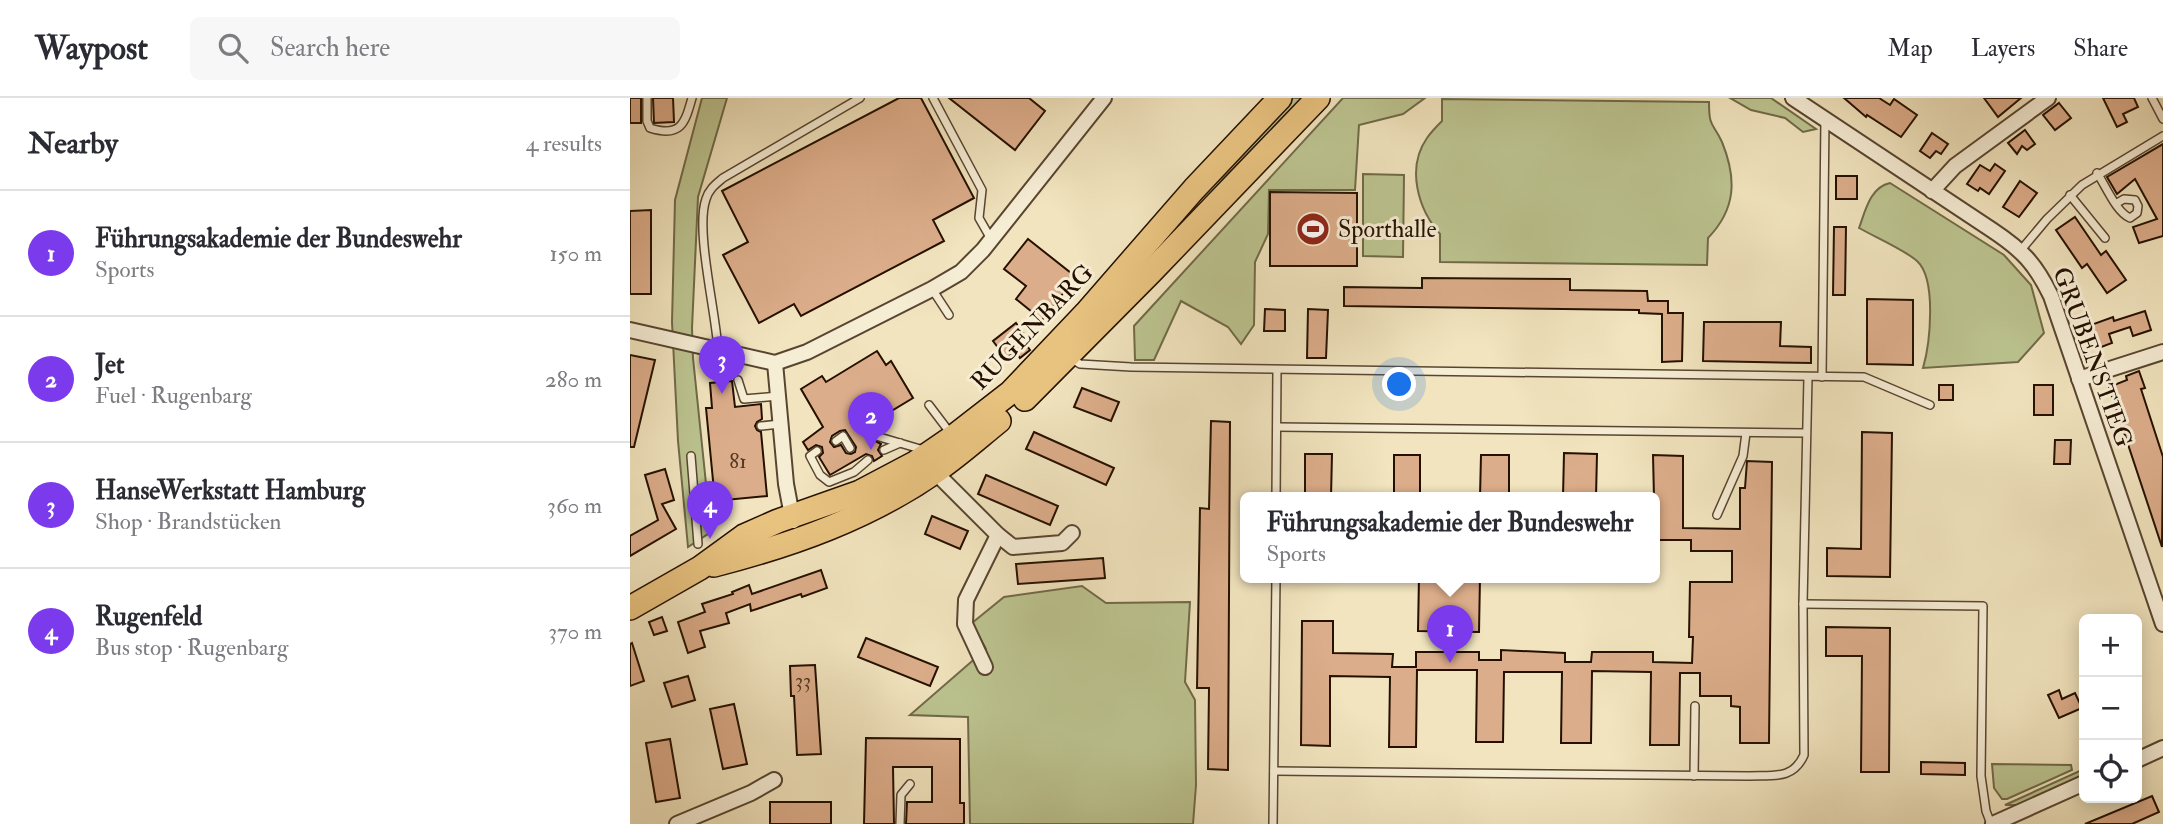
<!DOCTYPE html>
<meta charset="utf-8">
<style>
body{margin:0;font-family:"IM FELL Double Pica",serif;background:#f7f7f7;color:#2b2b33}
.controls{position:absolute;right:21px;bottom:21px;display:grid;overflow:hidden;border-radius:10px;box-shadow:0 4px 18px #0003}
.controls button{width:63px;height:63px;display:grid;place-items:center;padding:0;border:0;border-bottom:2px solid #e1e1e2;background:#fff;color:#2b2b33;font:35px sans-serif}
.you{position:absolute;left:770px;top:287px;width:24px;height:24px;margin:-18px;border:5px solid #fff;border-radius:50%;background:#1a73e8;box-shadow:0 0 0 10px #1a73e833}
.badge{display:grid;place-items:center;width:46px;height:46px;border-radius:50%;background:#7c3aed;color:#fff;font-size:23px;font-weight:700}
.pin{position:absolute;translate:-50% -58px;filter:drop-shadow(0 2px 4px #0008)}
.pin::after{content:'';position:absolute;top:37px;width:24px;height:21px;background:inherit;clip-path:polygon(0 0,100% 0,50% 100%)}
.popup{position:absolute;left:610px;top:394px;width:420px;height:91px;box-sizing:border-box;display:grid;place-content:center;border-radius:10px;background:#fff;filter:drop-shadow(0 2px 5px #0005);font-size:23px;white-space:nowrap;color:#7c7c81}
.popup b{font-size:26px;color:#2b2b33}
.popup::after{content:'';position:absolute;left:50%;top:100%;margin-left:-14px;border:14px solid transparent;border-top-color:#fff}
.list{margin:0;padding:0;list-style:none}
h2{display:flex;justify-content:space-between;align-items:center;height:91px;margin:0;padding:0 28px;font-size:30px}
h2 small{font-size:23px;font-weight:400;color:#7c7c81}
.list li{display:grid;grid-template-columns:46px 1fr auto;gap:21px;align-items:center;box-sizing:border-box;height:126px;padding:0 28px;border-top:2px solid #e1e1e2}
.list b{display:block;font-size:26px;white-space:nowrap}
.list p{margin:0;font-size:23px;white-space:nowrap;color:#7c7c81}
.list em{font-size:23px;font-style:normal;color:#7c7c81}
.icon{flex:none;width:38px;height:38px;fill:none;stroke:currentColor;stroke-width:2;stroke-linecap:round;stroke-linejoin:round}
.map{position:relative;flex:none;width:1533px;height:726px;overflow:hidden}
header{display:flex;align-items:center;gap:42px;box-sizing:border-box;height:98px;padding:0 35px;background:#fff;border-bottom:2px solid #e1e1e2}
header strong{font-size:33px}
nav{display:flex;gap:38px;margin-inline-start:auto;font-size:24px}
.search{width:490px;height:63px;background:#f7f7f7;display:flex;align-items:center;gap:18px;box-sizing:border-box;padding:0 24px;border-radius:10px;color:#7c7c81;font-size:26px}
main{display:flex}
aside{flex:1;background:#fff}
.map>svg:first-child{display:block}
.green{fill:#bcc490;stroke:#706a48;stroke-width:2}
.building{fill:#dcad8a;stroke:#251000;stroke-width:2;fill-rule:evenodd}
.lines{fill:none;stroke-linecap:round;stroke-linejoin:round}
.service-casing{stroke:#584530;stroke-width:10}
.minor-casing{stroke:#584530;stroke-width:18}
.primary-casing{stroke:#251000;stroke-width:26}
.service{stroke:#f6edd5;stroke-width:7}
.minor{stroke:#f6edd5;stroke-width:14}
.primary{stroke:#e8c27f;stroke-width:23}
.labels{text-anchor:middle;stroke-width:6;stroke-linejoin:round;paint-order:stroke}
.number-label{font-size:21px;fill:#533722}
.poi-label{font-size:24px;fill:#251000;stroke:#f6edd5;text-anchor:start}
.street-label{font-size:24px;fill:#251000;stroke:#f6edd5}
</style>
<header>
<strong>Waypost</strong>
<div class="search"><svg class="icon" aria-label="search" viewBox="0 0 24 24"><circle cx="10" cy="10" r="6"/><path d="M15 15l6 6"/></svg>Search here</div>
<nav><a>Map</a><a>Layers</a><a>Share</a></nav>
</header>
<main>
<aside>
<h2>Nearby<small>4 results</small></h2>
<ul class="list">
<li><span class="badge">1</span><div><b>Führungsakademie der Bundeswehr</b><p>Sports</p></div><em>150 m</em></li>
<li><span class="badge">2</span><div><b>Jet</b><p>Fuel · Rugenbarg</p></div><em>280 m</em></li>
<li><span class="badge">3</span><div><b>HanseWerkstatt Hamburg</b><p>Shop · Brandstücken</p></div><em>360 m</em></li>
<li><span class="badge">4</span><div><b>Rugenfeld</b><p>Bus stop · Rugenbarg</p></div><em>370 m</em></li>
</ul>
</aside>
<div class="map">
<svg width="1533" height="726" viewBox="0 0 1533 726">
<rect width="100%" height="100%" fill="#f1e4be"/>
<filter id="stains"><feTurbulence type="fractalNoise" baseFrequency=".00286" numOctaves="4"/><feColorMatrix values="0 0 0 0 .2 0 0 0 0 .09 0 0 0 0 .02 0 0 0 .5 -.17"/></filter>
<radialGradient id="worn" r=".72"><stop offset=".6" stop-color="#630" stop-opacity="0"/><stop offset="1" stop-color="#630" stop-opacity=".3"/></radialGradient>
<g class="green">
<polygon points="72,0 97,0 68,99 62,230 63,260 81,434 58,449 48,343 42,224 45,102"/>
<polygon points="658,0 672,0 595,79 517,168 484,198"/>
<polygon points="713,0 795,0 773,16 729,27 725,92 639,92 638,136 625,164 624,227 611,246 598,229 551,203 524,262 505,262 504,228"/>
<polygon points="1100,0 1141,0 1186,31 1173,34 1155,20 1121,12"/>
<path d="M812,1l267,3c0,27 4,20 13,40 15,37 14,67 -14,96l-1,27 -267,-3v-28c-22,-25 -34,-66 -13,-96 4,-6 10,-12 15,-17z"/>
<polygon points="733,76 774,77 773,159 733,158"/>
<path d="M1260,85l114,72 27,30 13,48 -26,29 -95,6c7,-24 14,-89 -6,-107 -12,-11 -42,-24 -58,-33 6,-16 11,-41 31,-45z"/>
<polygon points="452,488 476,505 560,504 555,584 565,602 566,687 563,726 340,726 338,619 280,617 356,551 342,525 374,499"/>
<polygon points="1362,666 1441,667 1442,672 1377,701 1372,701 1364,690"/>
<polygon points="1454,671 1454,678 1390,707 1375,707"/>
</g>
<g class="building">
<rect x="0" y="0" width="11" height="25"/>
<polygon points="23,0 43,0 44,24 24,25"/>
<polygon points="269,0 291,0 344,100 303,122 314,143 171,218 164,206 129,225 93,157 118,144 92,93"/>
<polygon points="319,0 399,0 415,13 385,52"/>
<polygon points="1214,0 1249,0 1260,7 1264,1 1287,17 1271,39 1237,17 1236,19"/>
<polygon points="1354,0 1391,0 1368,19"/>
<polygon points="1473,0 1504,0 1508,9 1493,16 1497,24 1487,29"/>
<polygon points="1429,5 1441,20 1425,32 1413,17"/>
<polygon points="1395,32 1405,46 1397,52 1392,48 1387,56 1378,45"/>
<polygon points="1302,35 1318,46 1311,56 1306,53 1300,60 1290,53"/>
<polygon points="1533,46 1533,138 1509,145 1503,129 1527,121 1505,81 1487,96 1477,79"/>
<polygon points="1365,66 1375,73 1359,96 1350,90 1348,93 1337,86 1350,67 1360,73"/>
<rect x="1206" y="78" width="21" height="23"/>
<polygon points="1390,83 1407,95 1389,119 1373,109"/>
<polygon points="640,94 727,95 727,168 640,168"/>
<polygon points="21,112 21,196 0,196 0,113"/>
<polygon points="1445,119 1471,157 1476,153 1496,182 1477,195 1457,166 1452,170 1426,132"/>
<polygon points="1204,129 1216,129 1215,197 1203,197"/>
<polygon points="398,141 446,179 412,222 386,201 396,188 374,171"/>
<polygon points="792,180 940,181 940,192 1017,193 1018,203 1038,203 1038,215 1053,215 1052,263 1032,264 1032,216 1009,215 1009,212 714,208 714,189 792,190"/>
<polygon points="1237,201 1283,202 1283,267 1237,266"/>
<polygon points="635,211 655,212 655,233 634,233"/>
<polygon points="678,211 698,212 696,260 677,260"/>
<polygon points="1515,213 1521,232 1503,238 1500,229 1479,236 1482,245 1466,251 1458,228 1483,219 1484,223"/>
<polygon points="1074,224 1151,224 1150,248 1181,249 1181,265 1073,263"/>
<polygon points="386,225 393,234 389,237 400,252 390,260 385,253 376,260 363,243"/>
<path d="M247,253l9,14 5,-4 22,37 -25,15 -2,-4 -19,11 6,11 -3,7 11,6 -3,6 4,6 -8,5 -2,-5 -6,-2 -36,21 -11,-18 4,-4 -1,-6 -6,-2 -8,5 -5,-8 20,-15 -22,-38 21,-13 4,6zM215,332l11,17 -1,5 -4,2 -5,-1 -5,-8 -7,2 -4,-5 2,-6 8,-5z"/>
<polygon points="0,257 25,262 4,349 0,349"/>
<polygon points="1509,273 1515,290 1511,291 1533,359 1532,449 1479,289 1497,282 1496,278"/>
<polygon points="102,283 105,309 131,306 132,321 127,324 125,328 127,332 131,334 137,398 85,403 76,310 82,310 80,285"/>
<rect x="1309" y="287" width="14" height="15"/>
<rect x="1404" y="287" width="19" height="30"/>
<polygon points="452,290 489,304 481,323 444,309"/>
<polygon points="581,323 600,324 598,672 578,671 579,590 567,590 570,410 579,411"/>
<polygon points="404,334 484,370 476,387 396,351"/>
<polygon points="1232,334 1262,335 1260,479 1197,478 1197,450 1231,451"/>
<polygon points="1425,342 1441,342 1440,366 1424,366"/>
<polygon points="934,355 967,356 966,399 933,399"/>
<polygon points="675,356 702,356 701,399 675,399"/>
<rect x="764" y="357" width="26" height="42"/>
<polygon points="851,357 879,357 879,399 850,399"/>
<polygon points="1023,357 1053,358 1053,430 1110,431 1110,390 1115,390 1117,363 1142,364 1139,645 1110,645 1110,609 1101,608 1101,598 1070,598 1070,575 1050,575 1049,647 1020,647 1021,574 962,573 961,645 931,645 932,574 874,574 873,644 846,644 847,572 787,572 786,649 759,649 760,579 700,578 700,648 671,647 672,523 703,523 703,555 763,556 762,569 786,569 786,554 849,554 849,562 871,562 871,552 935,555 935,564 961,564 962,554 1023,554 1023,564 1062,565 1063,539 1059,539 1060,484 1102,484 1102,453 1061,453 1061,442 1025,442"/>
<polygon points="35,371 44,402 32,406 46,431 0,458 0,438 28,422 15,377"/>
<polygon points="356,377 428,408 420,427 348,396"/>
<polygon points="302,418 338,433 330,451 295,436"/>
<polygon points="473,460 475,480 388,486 386,466"/>
<polygon points="191,472 197,490 172,499 171,496 121,513 120,506 96,515 99,525 70,533 75,549 58,555 48,524 75,514 72,506 103,496 102,494 119,487 122,496"/>
<polygon points="789,479 850,479 849,534 788,533"/>
<polygon points="32,519 37,533 24,537 19,524"/>
<polygon points="1196,529 1260,530 1259,674 1231,674 1232,558 1196,558"/>
<polygon points="236,540 308,569 300,588 228,559"/>
<polygon points="2,545 14,583 0,588 0,546"/>
<polygon points="185,567 191,656 167,657 164,598 161,598 160,568"/>
<polygon points="58,578 65,602 42,609 34,585"/>
<polygon points="1429,592 1432,601 1445,595 1452,610 1429,620 1418,597"/>
<polygon points="104,606 117,666 93,671 80,611"/>
<polygon points="236,640 330,641 330,705 334,705 334,726 276,726 277,704 302,704 302,669 263,669 264,726 234,726"/>
<polygon points="40,641 50,700 26,704 16,645"/>
<polygon points="1291,664 1335,665 1335,677 1291,676"/>
<polygon points="1522,698 1529,714 1502,726 1455,726"/>
<rect x="140" y="704" width="61" height="22"/>
</g>
<g class="lines">
<defs>
<g id="service">
<path d="M17,0v23l3,7c31,10 35,-5 42,-30"/>
<polyline points="303,0 352,92 349,120 361,141"/>
<polyline points="1522,0 1533,21"/>
<path d="M1467,75c9,13 19,39 33,45l7,-5 1,-7 -3,-6 -11,-1 -7,4"/>
<polyline points="1440,97 1475,140"/>
<polyline points="1391,152 1417,121 1452,87 1533,38"/>
<polyline points="302,191 319,217"/>
<path d="M88,252c-2,-38 -23,-120 -12,-151 3,-10 10,-15 17,-21l137,-80"/>
<polyline points="442,261 450,266 501,269 1234,279 1300,307"/>
<polyline points="1192,279 1195,21"/>
<polyline points="108,282 114,301 148,298"/>
<polyline points="299,307 321,336"/>
<polyline points="131,328 150,326"/>
<polyline points="647,329 1176,335"/>
<polyline points="246,338 297,353"/>
<polyline points="206,343 213,338 220,350"/>
<polyline points="254,352 270,345"/>
<polyline points="187,353 180,358 190,377 199,384 224,374 238,362"/>
<polyline points="61,358 68,446"/>
<polyline points="646,399 647,272"/>
<polyline points="1087,417 1113,358 1116,335"/>
<polyline points="1173,506 1353,508 1351,678 1356,713 1361,726"/>
<path d="M644,673l475,5c24,-1 44,4 55,-21l-1,-151 5,-227"/>
<polyline points="1064,678 1065,608"/>
<polyline points="270,726 271,697 280,686"/>
<polyline points="643,726 646,479"/>
</g>
<g id="minor">
<path d="M1163,0l199,132c30,20 43,33 59,66l112,328"/>
<polyline points="1302,93 1325,68 1418,0"/>
<polyline points="0,232 145,265 177,254 302,191 331,174 353,152 474,0"/>
<polyline points="145,265 156,386 163,423"/>
<polyline points="1449,281 1533,254"/>
<polyline points="305,374 368,437 383,449 432,445 442,435"/>
<polyline points="355,569 335,526 336,502 368,437"/>
<polyline points="1507,662 1533,650"/>
<polyline points="47,726 121,695 144,682"/>
<polyline points="1363,726 1454,685"/>
</g>
<g id="primary">
<polyline points="395,301 521,174 688,0"/>
<path d="M84,467c78,-20 155,-47 222,-94 22,-15 42,-33 63,-50"/>
<polyline points="0,510 70,470 114,438 148,423 230,394 285,365 323,339 381,294 456,215 564,91 650,0"/>
</g>
</defs>
<use href="#service" class="service-casing"/>
<use href="#minor" class="minor-casing"/>
<use href="#primary" class="primary-casing"/>
<use href="#service" class="service"/>
<use href="#minor" class="minor"/>
<use href="#primary" class="primary"/>
</g>
<defs>
<symbol id="stadium-disc" viewBox="-11 -11 22 22"><circle r="9.5" fill="#8f2418" stroke="#f6edd5"/><path d="M0-5a6.5 5 0 1 0 0 10a6.5 5 0 1 0 0-10ZM-3.5-1.8h7v3.6h-7Z" fill="#fff"/></symbol>
</defs>
<g fill-rule="evenodd">
<use href="#stadium-disc" x="664" y="112" width="38" height="38"/>
</g>
<g class="labels">
<g class="number-label">
<text x="108" y="370">81</text>
<text x="173" y="589">33</text>
</g>
<g class="poi-label">
<text x="708" y="139">Sporthalle</text>
</g>
<g class="street-label">
<text transform="translate(402 229) rotate(-46)" y="8">RUGENBARG</text>
<text transform="translate(1463 259) rotate(70)" y="8">GRUBENSTIEG</text>
</g>
</g>
<rect width="100%" height="100%" filter="url(#stains)"/>
<rect width="100%" height="100%" fill="url(#worn)"/>
</svg>
<div class="controls">
<button>+</button>
<button>−</button>
<button><svg class="icon" aria-label="locate" viewBox="0 0 24 24"><circle cx="12" cy="12" r="6"/><path d="M12 2v4M12 18v4M2 12h4M18 12h4"/></svg></button>
</div>
<div class="you"></div>
<div class="pin badge" style="left:820px;top:565px">1</div>
<div class="popup"><b>Führungsakademie der Bundeswehr</b>Sports</div>
<div class="pin badge" style="left:241px;top:352px">2</div>
<div class="pin badge" style="left:92px;top:296px">3</div>
<div class="pin badge" style="left:80px;top:441px">4</div>
</div>
</main>
